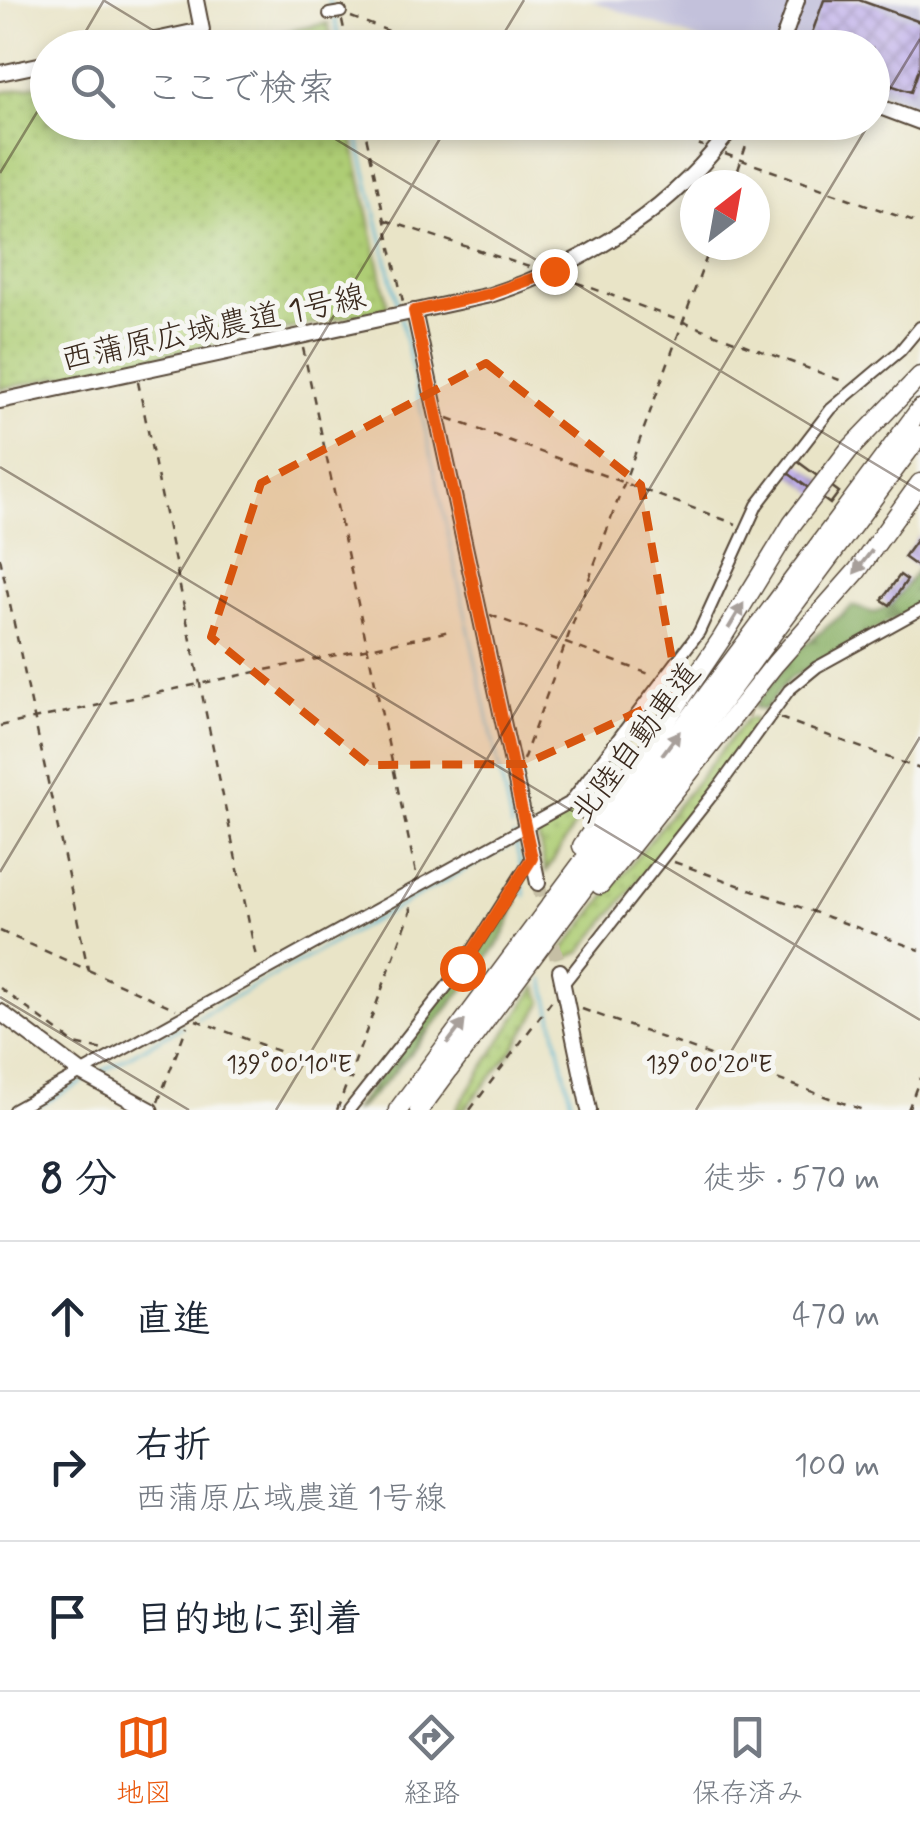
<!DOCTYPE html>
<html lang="ja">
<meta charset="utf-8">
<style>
body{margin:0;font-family:Mynerve,"Klee One",sans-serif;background:#f6f6f7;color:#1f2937}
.compass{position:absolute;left:680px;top:170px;width:90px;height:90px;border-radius:50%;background:#fff;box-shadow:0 5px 15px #0003;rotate:31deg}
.stop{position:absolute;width:30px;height:30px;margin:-22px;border:8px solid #ea580c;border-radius:50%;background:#fff}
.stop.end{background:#ea580c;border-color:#fff;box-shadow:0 2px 10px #0008}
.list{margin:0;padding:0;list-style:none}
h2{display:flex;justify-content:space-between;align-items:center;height:130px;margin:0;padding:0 40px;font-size:42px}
h2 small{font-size:32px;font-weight:400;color:#747a83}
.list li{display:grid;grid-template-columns:65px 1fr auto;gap:30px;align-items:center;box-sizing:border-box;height:150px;padding:0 40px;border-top:2px solid #e0e1e3}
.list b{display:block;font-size:38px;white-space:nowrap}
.list p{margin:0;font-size:32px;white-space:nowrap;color:#747a83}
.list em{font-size:32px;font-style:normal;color:#747a83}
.icon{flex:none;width:55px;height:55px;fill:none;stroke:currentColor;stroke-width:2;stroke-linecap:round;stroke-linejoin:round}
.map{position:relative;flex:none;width:920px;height:1110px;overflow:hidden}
.search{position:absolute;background:#fff;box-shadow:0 5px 15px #0003;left:30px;right:30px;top:30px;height:110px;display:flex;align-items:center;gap:25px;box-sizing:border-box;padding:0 35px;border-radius:55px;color:#747a83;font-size:38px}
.sheet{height:580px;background:#fff}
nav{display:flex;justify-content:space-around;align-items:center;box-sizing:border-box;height:140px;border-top:2px solid #e0e1e3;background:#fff;font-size:28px;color:#747a83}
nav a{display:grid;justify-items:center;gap:5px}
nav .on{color:#ea580c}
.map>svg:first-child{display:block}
.industrial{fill:#c3c1db}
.grass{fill:url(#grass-dots);stroke:#747c49;stroke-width:2.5}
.forest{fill:url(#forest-firs);stroke:#626d42;stroke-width:2.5}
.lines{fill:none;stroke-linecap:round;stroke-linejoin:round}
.stream{stroke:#54b5d2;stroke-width:2.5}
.building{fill:url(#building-cross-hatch)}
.street-tunnel{stroke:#c6bfa5;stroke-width:10;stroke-dasharray:10 5;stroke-linecap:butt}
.secondary-tunnel{stroke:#c6bfa5;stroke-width:14;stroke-dasharray:14 7;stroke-linecap:butt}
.street-casing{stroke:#554637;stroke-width:14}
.secondary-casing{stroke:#554637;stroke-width:18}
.primary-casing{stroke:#554637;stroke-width:19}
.highway-casing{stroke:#554637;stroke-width:21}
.path{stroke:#554637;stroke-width:2.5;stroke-dasharray:8 8;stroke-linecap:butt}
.street{stroke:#fff;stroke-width:10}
.secondary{stroke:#fff;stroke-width:14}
.primary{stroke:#fff;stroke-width:15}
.highway{stroke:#fff;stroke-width:18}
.oneway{fill:#a79f9a}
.route{stroke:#ea580c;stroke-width:12}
.marked{fill:#d7540e;fill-opacity:0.2;stroke:#d7540e;stroke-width:8;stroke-dasharray:20 12;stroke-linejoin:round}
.ticks{fill:none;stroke:#3b2a1e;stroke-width:2.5;stroke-opacity:0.45}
.labels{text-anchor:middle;stroke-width:10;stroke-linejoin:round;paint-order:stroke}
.street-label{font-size:32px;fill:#3b2a1e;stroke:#f6f6f2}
.ticks-label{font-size:25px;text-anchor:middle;fill:#3b2a1e;stroke:#f6f6f2;stroke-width:10;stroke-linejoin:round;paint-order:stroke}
</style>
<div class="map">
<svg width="920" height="1110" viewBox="0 0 920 1110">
<defs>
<pattern id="grass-dots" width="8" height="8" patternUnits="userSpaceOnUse" patternTransform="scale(2.5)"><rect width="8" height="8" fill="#aecd74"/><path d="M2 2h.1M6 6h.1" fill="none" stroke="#97b064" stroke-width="1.8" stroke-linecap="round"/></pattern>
<pattern id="forest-firs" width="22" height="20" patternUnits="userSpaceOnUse" patternTransform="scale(2.5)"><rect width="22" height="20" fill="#8ab066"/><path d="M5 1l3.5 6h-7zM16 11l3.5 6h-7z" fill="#728f53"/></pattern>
<pattern id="building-cross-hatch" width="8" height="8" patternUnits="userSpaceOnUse" patternTransform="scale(2.5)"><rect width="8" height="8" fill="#c1b1eb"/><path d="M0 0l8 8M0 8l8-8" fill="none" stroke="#9e90be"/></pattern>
</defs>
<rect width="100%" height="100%" fill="#f6f6f2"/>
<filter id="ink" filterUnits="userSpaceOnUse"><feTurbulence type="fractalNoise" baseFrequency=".01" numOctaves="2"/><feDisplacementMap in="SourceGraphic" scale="20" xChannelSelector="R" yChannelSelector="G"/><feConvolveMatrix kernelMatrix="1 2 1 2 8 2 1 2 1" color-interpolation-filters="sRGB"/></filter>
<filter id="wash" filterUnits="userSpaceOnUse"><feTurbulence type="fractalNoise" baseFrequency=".0048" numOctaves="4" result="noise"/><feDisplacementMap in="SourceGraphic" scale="40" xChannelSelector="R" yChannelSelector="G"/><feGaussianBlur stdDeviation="2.25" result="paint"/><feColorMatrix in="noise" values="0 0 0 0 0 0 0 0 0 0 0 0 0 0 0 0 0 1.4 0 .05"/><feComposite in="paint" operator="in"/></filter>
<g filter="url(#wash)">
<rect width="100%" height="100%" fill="#e9e4c7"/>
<polygon class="industrial" points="590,0 920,0 920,106 873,90 872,48 718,47"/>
<g class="grass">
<polygon points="328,23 333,47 213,47"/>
<polygon points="47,83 48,122 349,123 388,308 0,389 0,93"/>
<polygon points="747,718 754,719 755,725 682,826 581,952 562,960 563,950"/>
<polygon points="631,735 546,872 537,831 572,807"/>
<polygon points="536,986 543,1002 513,1050 464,1110 456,1110"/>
</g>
<g class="forest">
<polygon points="920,567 920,604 789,679 764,710 754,707 795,653 853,606 874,613 892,604"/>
<path d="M517,902c-5,11 -8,26 -15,36 -18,27 -127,164 -148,172l150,-199z"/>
</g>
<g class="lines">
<g class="stream">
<polyline points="328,0 334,12"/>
<polyline points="335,19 340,48"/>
<polyline points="354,122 399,311"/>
<polyline points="401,318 512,828"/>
<polyline points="514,836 521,867"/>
<polyline points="522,880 525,896"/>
<polyline points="544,980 573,1110"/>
<polyline points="197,1018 514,843"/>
<polyline points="99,1073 183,1026"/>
<polyline points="32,1110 83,1082"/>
</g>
</g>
<g id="blocks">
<g class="building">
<polygon points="824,0 859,0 920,22 920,66 911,92 872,79 877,65 872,63 872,48 829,48 809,41"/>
<polygon points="797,461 839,492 830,504 788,473"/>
<polygon points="920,535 920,565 918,567 904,557"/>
<polygon points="900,575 907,580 890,605 882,600"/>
</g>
</g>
</g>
<g filter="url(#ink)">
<use href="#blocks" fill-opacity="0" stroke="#554637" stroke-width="2.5"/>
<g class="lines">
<polyline class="street-tunnel" points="717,701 752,714"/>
<polyline class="secondary-tunnel" points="538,883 560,971"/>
<defs>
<g id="street">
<polyline points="329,14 341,12"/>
<polyline points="564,983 721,784 789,690 817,667 920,610"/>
<polyline points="14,1110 569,803 699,632 757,505 831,409 900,351 920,327"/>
<polyline points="349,1110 462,967 532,857"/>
</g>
<g id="secondary">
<polyline points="118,48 202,30 196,0"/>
<polyline points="780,48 797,0"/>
<polyline points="0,73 48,63"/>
<polyline points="872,104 920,122"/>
<polyline points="414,311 538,883"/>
<path d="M0,401l490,-106c97,-31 187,-88 246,-173"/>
<polyline points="560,971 589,1110"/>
</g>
<polyline id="primary" points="0,1012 80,1072 150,1110"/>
<g id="highway">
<polyline points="582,846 722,638 792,524 848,451 920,376"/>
<polyline points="600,885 775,664 857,571 920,483"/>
<polyline points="398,1110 920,409"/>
<polyline points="419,1110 920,435"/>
</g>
</defs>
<use href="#street" class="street-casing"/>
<use href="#secondary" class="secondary-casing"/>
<use href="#primary" class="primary-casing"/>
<use href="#highway" class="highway-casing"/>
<g class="path">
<polyline points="351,17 434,48"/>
<polyline points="342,20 348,48"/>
<polyline points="363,122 403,302"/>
<polyline points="639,122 703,146"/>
<polyline points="725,154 920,224"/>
<polyline points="733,185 754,122"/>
<polyline points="385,220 529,267"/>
<polyline points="562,277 845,382"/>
<polyline points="303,348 417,878"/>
<polyline points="138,382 257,962"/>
<polyline points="448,418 736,524"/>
<polyline points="0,558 88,969"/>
<polyline points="490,615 652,675"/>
<polyline points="780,718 920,769"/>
<polyline points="0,726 450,631"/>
<polyline points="523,760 711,245"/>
<polyline points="674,862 920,950"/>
<polyline points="0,931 176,1009"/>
<polyline points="0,988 75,1044 103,1050"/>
<polyline points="582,1009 863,1110"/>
<polyline points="196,1020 357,1081"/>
<polyline points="158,1102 187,1026"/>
<polyline points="337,1110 411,911 410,901"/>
<polyline points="470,1110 553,999"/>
<polyline points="908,1110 920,1078"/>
</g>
<use href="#street" class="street"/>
<use href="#secondary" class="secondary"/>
<use href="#primary" class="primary"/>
<use href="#highway" class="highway"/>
</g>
<defs><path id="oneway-solid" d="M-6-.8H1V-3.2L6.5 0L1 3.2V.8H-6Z" transform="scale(2.5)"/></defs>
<g class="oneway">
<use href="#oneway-solid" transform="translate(863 562) rotate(128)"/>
<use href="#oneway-solid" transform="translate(736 616) rotate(-59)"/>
<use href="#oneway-solid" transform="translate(671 743) rotate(-53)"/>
<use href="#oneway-solid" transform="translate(456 1032) rotate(-53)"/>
</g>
</g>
<g class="lines" filter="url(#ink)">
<polyline class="route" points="462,968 532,858 414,311 490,294 554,271"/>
</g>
<path class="marked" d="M486,363l155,122 37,208 -153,71 -156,1 -158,-128 50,-154z"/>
<path class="ticks" d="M103,0l79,48M76,48l28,-48M495,48l29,-48M872,118l48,-79M307,122l613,369M0,173l48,-79M0,467l920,553M0,872l450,-750M0,997l189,113M276,1110l594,-988M696,1110l224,-373"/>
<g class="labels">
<g class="street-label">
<text transform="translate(213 327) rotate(-12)" y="11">西蒲原広域農道 1号線</text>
<text transform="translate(635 742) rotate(-53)" y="11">北陸自動車道</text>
</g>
</g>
<g class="ticks-label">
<text x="289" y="1072">139°00'10"E</text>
<text x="709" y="1072">139°00'20"E</text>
</g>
</svg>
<svg class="compass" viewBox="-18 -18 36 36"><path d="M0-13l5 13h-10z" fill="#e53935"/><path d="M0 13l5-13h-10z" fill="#747a83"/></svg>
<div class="stop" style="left:462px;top:968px"></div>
<div class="stop end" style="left:554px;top:271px"></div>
<div class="search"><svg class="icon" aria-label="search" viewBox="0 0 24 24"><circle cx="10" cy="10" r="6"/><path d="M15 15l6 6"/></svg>ここで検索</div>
</div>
<section class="sheet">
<h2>8 分<small>徒歩 · 570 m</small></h2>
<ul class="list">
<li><svg class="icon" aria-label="ahead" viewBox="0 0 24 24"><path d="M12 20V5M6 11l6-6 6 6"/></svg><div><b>直進</b></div><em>470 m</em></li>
<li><svg class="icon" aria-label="right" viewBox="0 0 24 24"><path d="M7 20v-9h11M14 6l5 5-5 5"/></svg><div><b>右折</b><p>西蒲原広域農道 1号線</p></div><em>100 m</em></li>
<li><svg class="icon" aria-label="arrive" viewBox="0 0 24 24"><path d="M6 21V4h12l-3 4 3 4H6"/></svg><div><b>目的地に到着</b></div></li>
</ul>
</section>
<nav>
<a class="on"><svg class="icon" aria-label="map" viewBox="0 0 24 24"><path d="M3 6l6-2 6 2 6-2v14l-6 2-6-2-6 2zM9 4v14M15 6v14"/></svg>地図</a>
<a><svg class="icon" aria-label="directions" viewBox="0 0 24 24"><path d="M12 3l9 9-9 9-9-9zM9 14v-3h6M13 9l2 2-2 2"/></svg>経路</a>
<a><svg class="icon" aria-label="saved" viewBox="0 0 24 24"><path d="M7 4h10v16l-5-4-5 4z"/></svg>保存済み</a>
</nav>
